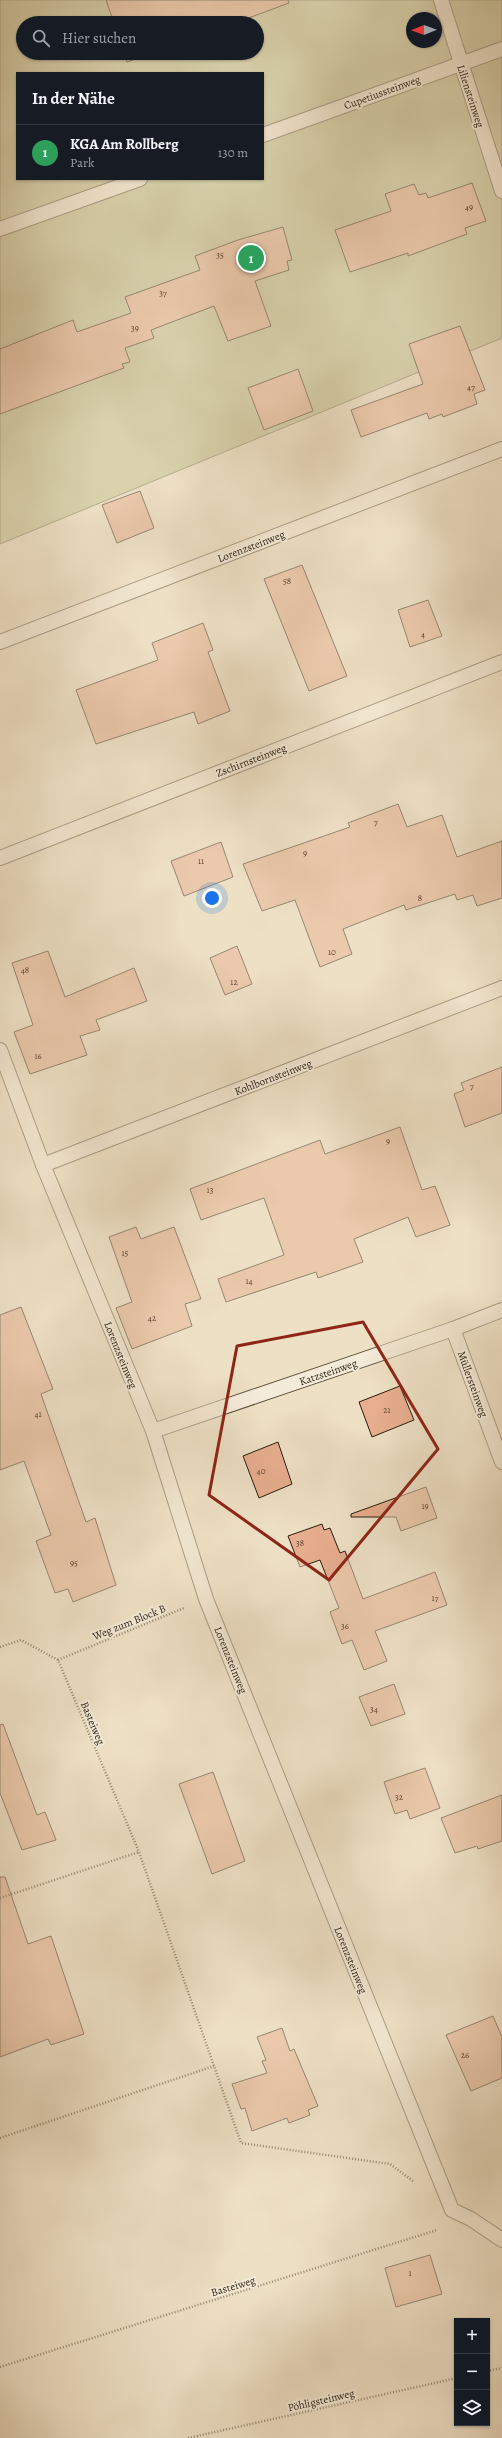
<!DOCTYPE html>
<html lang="de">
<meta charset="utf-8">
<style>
body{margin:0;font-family:Alegreya,serif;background:#242831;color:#f1f3f6}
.controls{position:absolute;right:12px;bottom:12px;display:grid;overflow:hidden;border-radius:0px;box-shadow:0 1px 3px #0004}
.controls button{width:36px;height:36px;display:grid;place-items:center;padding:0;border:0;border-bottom:1px solid #363941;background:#171b24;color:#f1f3f6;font:20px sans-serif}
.compass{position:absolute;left:406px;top:12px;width:36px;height:36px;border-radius:50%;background:#171b24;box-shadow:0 1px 3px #0004;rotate:269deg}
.you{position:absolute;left:212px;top:898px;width:14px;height:14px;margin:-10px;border:3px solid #fff;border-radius:50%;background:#1a73e8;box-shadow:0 0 0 6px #1a73e833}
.badge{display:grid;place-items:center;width:26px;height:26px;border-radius:50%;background:#c59692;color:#fff;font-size:13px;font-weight:700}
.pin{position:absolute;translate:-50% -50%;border:2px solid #fff;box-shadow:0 1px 4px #0006}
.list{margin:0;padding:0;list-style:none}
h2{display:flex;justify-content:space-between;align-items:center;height:52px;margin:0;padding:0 16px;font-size:17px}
h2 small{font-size:13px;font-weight:400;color:#9ea1a6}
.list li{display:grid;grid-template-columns:26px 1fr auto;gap:12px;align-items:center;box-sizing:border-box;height:56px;padding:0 16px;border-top:1px solid #363941}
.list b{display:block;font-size:15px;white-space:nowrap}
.list p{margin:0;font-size:13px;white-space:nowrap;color:#9ea1a6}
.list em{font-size:13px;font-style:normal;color:#9ea1a6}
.icon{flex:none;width:22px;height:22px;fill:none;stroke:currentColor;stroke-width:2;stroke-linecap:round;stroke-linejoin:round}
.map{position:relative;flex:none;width:502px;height:2438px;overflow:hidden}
.search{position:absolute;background:#171b24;box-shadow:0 1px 3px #0004;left:16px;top:16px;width:248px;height:44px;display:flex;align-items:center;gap:10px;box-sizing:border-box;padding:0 14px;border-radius:22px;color:#9ea1a6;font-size:15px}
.panel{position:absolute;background:#171b24;box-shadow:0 1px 3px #0004;left:16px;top:72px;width:248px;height:108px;border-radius:0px}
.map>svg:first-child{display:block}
.green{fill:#bfc090;stroke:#746e4f;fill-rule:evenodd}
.building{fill:#e7ae8f;stroke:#291c0e}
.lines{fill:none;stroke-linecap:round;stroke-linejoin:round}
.service-casing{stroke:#5a4d3c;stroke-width:16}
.path{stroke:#291c0e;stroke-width:2.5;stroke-dasharray:1 2;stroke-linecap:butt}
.service{stroke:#f4ebd9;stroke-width:14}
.marked{fill:none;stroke:#8f2418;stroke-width:3;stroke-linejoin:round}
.labels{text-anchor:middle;stroke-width:4;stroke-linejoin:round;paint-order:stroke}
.number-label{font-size:9px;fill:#58402e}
.street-label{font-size:11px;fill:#291c0e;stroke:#f4ebd9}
</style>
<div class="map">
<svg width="502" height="2438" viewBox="0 0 502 2438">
<rect width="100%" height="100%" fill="#eee0c5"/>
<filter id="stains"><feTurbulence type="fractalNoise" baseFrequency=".005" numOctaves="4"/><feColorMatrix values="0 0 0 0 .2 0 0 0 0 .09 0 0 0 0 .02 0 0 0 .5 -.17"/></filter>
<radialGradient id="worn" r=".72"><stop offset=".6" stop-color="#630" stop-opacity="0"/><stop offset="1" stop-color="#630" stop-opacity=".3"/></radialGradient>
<path class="green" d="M0,0h502v338l-502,206zM412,18h24v24h-24zM23,23h234v30h-234zM17,73h246v106h-246z"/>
<g class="building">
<polygon points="106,0 288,0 289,3 235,23 114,23"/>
<polygon points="124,53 152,53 127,62"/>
<polygon points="472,183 486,221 465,228 467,234 408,256 408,253 350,272 335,230 391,211 385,194 414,184 419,195 426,193 428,198"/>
<polygon points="283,227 292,260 287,261 289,270 255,281 271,326 228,341 214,306 151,330 154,338 125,348 130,362 122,364 124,368 0,414 0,349 73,320 77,332 131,313 125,297 200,270 195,256 238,240"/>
<polygon points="460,326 485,390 474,394 477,404 443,417 442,414 429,419 427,413 361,437 351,410 423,384 409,344"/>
<polygon points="298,369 313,411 264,430 248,388"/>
<polygon points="140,491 154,528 117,543 102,505"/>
<polygon points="302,565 347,676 309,691 264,579"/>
<polygon points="428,600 442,636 410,647 398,610"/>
<polygon points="203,623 213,650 208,652 230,711 198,724 194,712 96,744 76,690 158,660 152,643"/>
<polygon points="398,804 407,827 442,815 457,857 502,841 502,898 477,906 473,895 457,900 455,894 406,910 404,905 343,929 352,954 320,967 295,900 262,911 243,864 350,827 348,823"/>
<polygon points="221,842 233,877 184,896 171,861"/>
<polygon points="237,946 252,984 225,995 210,958"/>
<polygon points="48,951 65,997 134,968 147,1001 96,1020 100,1030 80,1036 87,1055 30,1074 14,1032 33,1025 12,963"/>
<polygon points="502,1067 502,1113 465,1127 454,1094 464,1090 461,1083"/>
<polygon points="400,1127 422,1190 435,1186 450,1225 416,1237 408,1217 354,1239 363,1262 318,1278 316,1272 226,1302 218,1279 284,1255 264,1198 201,1220 190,1189 320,1140 325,1154"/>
<polygon points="136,1227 141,1239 174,1227 201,1299 185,1304 192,1326 132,1349 116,1308 132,1302 109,1237"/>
<polygon points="21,1307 53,1389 41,1394 86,1522 95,1518 116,1585 73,1602 68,1589 55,1593 36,1541 51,1535 24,1461 0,1470 0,1315"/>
<polygon points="400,1386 414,1420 372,1437 359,1402"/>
<polygon points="278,1442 292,1484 259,1498 243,1456"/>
<polygon points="426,1487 437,1518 401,1531 396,1517 351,1517 351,1514"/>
<polygon points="322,1524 324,1530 330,1528 340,1553 345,1551 363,1599 435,1572 447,1605 375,1631 387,1661 364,1670 352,1640 342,1644 330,1612 339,1608 320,1560 300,1567 288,1536"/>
<polygon points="394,1684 405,1714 371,1726 359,1697"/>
<polygon points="3,1724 37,1815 45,1812 56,1840 22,1850 0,1793 0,1725"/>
<polygon points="425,1768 440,1808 410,1819 407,1810 395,1814 384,1782"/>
<polygon points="213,1772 245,1861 212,1874 179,1784"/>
<polygon points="502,1795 502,1841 478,1849 477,1846 455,1853 441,1818"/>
<polygon points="0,1877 5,1877 28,1944 51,1936 84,2034 51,2045 48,2039 0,2057"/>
<polygon points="493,2016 502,2037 502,2078 471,2091 446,2035"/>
<polygon points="282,2028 290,2051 294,2049 318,2106 308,2110 310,2115 289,2123 287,2118 252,2131 245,2108 241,2109 232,2084 267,2073 262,2061 266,2060 257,2037"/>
<polygon points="430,2255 442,2294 396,2307 385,2268"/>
</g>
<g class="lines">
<defs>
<g id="service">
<polyline points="441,0 502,191"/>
<polyline points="263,135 502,49"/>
<polyline points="0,229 140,179"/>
<polyline points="0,642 502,449"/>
<polyline points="0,858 502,662"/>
<polyline points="0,1050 43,1165 153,1431 206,1599 452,2210 471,2219 502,2240"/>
<polyline points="43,1165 502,988"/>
<polyline points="453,1329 502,1462"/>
<polyline points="153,1431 453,1329 502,1310"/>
</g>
</defs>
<use href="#service" class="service-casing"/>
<g class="path">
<polyline points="0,1647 21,1640 58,1660 139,1852 241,2143 390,2164 413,2181"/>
<polyline points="58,1660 184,1608"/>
<polyline points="0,1898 139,1852"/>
<polyline points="0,2138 214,2066"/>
<polyline points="0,2367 437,2230"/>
<polyline points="487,2371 502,2368"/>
<polyline points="188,2438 457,2378"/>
</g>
<use href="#service" class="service"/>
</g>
<path d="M0 0H502V2438H0ZM363,1322l75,127 -109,131 -120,-85 28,-149z" fill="#eee0c5" fill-opacity=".55" fill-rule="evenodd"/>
<path class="marked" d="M363,1322l75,127 -109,131 -120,-85 28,-149z"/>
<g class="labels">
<g class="number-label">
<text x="469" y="210">49</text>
<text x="220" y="258">35</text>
<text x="163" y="296">37</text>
<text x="135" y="331">39</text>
<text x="471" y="390">47</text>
<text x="287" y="584">58</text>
<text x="423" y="637">4</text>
<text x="376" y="825">7</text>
<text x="305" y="856">9</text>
<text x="201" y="864">11</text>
<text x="420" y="901">8</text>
<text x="332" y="955">10</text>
<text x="25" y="973">48</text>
<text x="234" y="985">12</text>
<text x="38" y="1059">16</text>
<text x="472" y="1089">7</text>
<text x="388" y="1144">9</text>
<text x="210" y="1193">13</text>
<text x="125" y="1256">15</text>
<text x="249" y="1284">14</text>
<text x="152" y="1321">42</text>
<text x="387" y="1413">21</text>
<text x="38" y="1417">41</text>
<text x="261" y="1474">40</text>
<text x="425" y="1509">19</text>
<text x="300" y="1546">38</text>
<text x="74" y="1566">95</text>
<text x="435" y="1601">17</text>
<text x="345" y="1629">36</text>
<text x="374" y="1712">34</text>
<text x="399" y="1800">32</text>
<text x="465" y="2058">26</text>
<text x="410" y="2276">1</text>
</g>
<g class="street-label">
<text transform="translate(382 92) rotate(-20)" y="4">Cupetiussteinweg</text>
<text transform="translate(471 96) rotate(72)" y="4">Liliensteinweg</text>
<text transform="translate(251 546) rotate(-21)" y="4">Lorenzsteinweg</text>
<text transform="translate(251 760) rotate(-21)" y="4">Zschirnsteinweg</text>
<text transform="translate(273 1077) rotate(-21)" y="4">Kohlbornsteinweg</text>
<text transform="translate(121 1355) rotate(68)" y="4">Lorenzsteinweg</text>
<text transform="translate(328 1372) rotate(-19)" y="4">Katzsteinweg</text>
<text transform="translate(473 1384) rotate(70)" y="4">Müllersteinweg</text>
<text transform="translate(129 1622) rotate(-22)" y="4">Weg zum Block B</text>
<text transform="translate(231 1660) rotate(68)" y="4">Lorenzsteinweg</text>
<text transform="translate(93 1723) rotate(67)" y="4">Basteiweg</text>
<text transform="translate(351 1960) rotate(68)" y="4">Lorenzsteinweg</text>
<text transform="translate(233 2286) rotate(-17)" y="4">Basteiweg</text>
<text transform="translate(321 2400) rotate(-13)" y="4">Pöhligsteinweg</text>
</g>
</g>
<rect width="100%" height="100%" filter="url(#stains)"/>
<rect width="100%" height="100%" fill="url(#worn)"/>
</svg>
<div class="controls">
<button>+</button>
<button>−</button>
<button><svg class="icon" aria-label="layers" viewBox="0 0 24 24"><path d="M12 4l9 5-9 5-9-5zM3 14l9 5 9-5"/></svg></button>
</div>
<svg class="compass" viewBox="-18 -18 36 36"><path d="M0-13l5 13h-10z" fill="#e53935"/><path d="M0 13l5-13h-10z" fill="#9ea1a6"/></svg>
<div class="you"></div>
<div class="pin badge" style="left:251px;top:258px;background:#2e9e5b">1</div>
<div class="search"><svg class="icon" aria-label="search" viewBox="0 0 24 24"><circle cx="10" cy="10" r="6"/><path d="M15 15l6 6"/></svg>Hier suchen</div>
<section class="panel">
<h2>In der Nähe<small></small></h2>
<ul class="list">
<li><span class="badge" style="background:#2e9e5b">1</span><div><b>KGA Am Rollberg</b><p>Park</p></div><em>130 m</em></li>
</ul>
</section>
</div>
